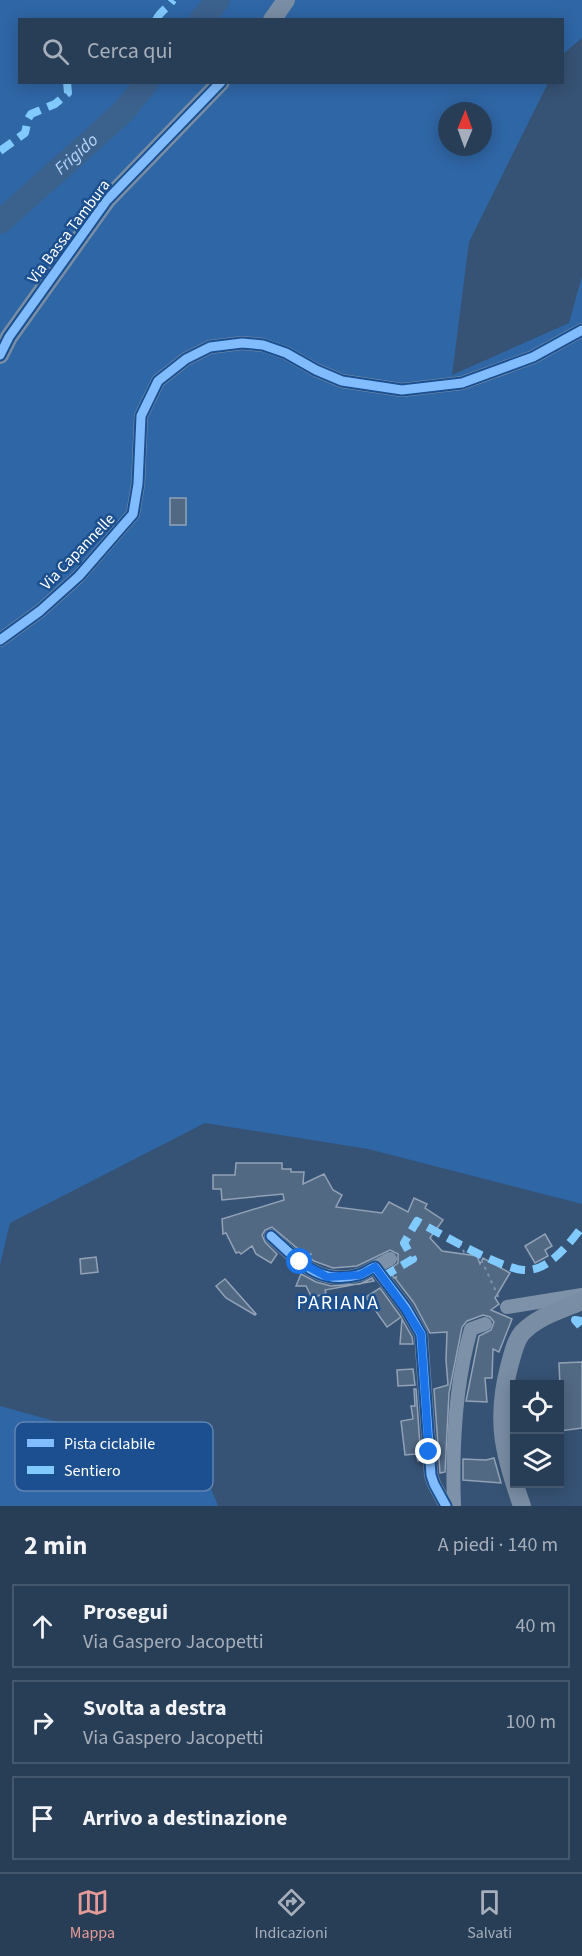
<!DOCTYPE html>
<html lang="it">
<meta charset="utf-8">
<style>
body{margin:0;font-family:"Source Sans 3",sans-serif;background:#30455d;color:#f1f3f6}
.controls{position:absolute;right:18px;bottom:18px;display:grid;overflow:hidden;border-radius:0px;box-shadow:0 3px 15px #0003}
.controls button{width:54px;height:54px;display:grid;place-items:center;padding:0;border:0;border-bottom:2px solid #44576d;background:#283e57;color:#f1f3f6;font:30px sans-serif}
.compass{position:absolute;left:438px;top:102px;width:54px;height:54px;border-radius:50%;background:#283e57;box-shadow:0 3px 15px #0003;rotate:1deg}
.stop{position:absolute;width:18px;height:18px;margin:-14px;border:4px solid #1a73e8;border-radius:50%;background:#fff}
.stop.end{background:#1a73e8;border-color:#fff;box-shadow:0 2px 6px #0008}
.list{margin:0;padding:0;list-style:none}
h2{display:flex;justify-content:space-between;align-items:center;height:78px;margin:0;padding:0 24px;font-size:26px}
h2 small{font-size:20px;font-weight:400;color:#a5aeba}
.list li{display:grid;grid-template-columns:39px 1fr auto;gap:18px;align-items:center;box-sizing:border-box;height:84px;margin:0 12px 12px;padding:0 12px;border:2px solid #44576d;border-radius:0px}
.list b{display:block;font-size:22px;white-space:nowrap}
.list p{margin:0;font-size:20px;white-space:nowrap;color:#a5aeba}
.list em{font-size:20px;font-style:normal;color:#a5aeba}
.icon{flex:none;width:33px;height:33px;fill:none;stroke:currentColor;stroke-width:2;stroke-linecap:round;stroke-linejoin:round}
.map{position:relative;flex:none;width:582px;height:1506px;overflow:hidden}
.search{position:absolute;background:#283e57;box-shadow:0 3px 15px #0003;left:18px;right:18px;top:18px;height:66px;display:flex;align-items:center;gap:15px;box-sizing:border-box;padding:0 21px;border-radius:0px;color:#a5aeba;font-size:22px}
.sheet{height:366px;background:#283e57}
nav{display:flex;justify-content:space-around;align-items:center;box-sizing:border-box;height:84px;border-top:2px solid #44576d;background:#283e57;font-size:16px;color:#a5aeba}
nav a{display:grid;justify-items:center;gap:3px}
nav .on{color:#e69b98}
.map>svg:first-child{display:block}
.green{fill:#2f66a5;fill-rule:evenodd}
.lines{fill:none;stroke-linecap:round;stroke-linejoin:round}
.river{stroke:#3b618d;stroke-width:24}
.building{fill:#526984;stroke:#92a2b6;stroke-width:1.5}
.path{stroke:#7d92a8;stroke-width:2;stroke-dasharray:3 4.5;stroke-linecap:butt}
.street{stroke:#7d92a8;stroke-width:14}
.secondary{stroke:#798da4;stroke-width:18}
.quiet{stroke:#80caff;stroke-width:8;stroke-dasharray:15 8;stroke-linecap:butt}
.cycleway-casing{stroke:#1b4f8f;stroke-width:13}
.cycleway{stroke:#80bcff;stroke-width:9}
.route{stroke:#1a73e8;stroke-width:8}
.labels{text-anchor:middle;stroke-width:5;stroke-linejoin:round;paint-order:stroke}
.street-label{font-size:16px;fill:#fff;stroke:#1b4f8f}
.water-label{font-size:18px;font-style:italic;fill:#b5d3f5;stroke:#1b4f8f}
.quarter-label{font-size:20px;letter-spacing:1.5px;fill:#fff;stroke:#1b4f8f}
.key{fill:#1b4f8f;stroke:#5f84b1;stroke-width:1.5}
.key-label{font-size:16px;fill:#fff}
</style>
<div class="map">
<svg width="582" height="1506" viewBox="0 0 582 1506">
<rect width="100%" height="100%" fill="#365274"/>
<g class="green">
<path d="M0,0h582v38l-19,16 -1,-34h-542v62l528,1 -79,159 -17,133 117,-52 13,-47v928l-214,-55 -163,-26 -195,100 -10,42zM447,111h36v36h-36z"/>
<polygon points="0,1406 200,1461 218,1506 0,1506"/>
</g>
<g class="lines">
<g class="river">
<polyline points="201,20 218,0"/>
<path id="s1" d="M0,222l123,-110 24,-30"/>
</g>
</g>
<g class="building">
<rect x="170" y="498" width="16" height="27"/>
<polygon points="236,1163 282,1163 282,1169 291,1169 291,1172 304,1172 303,1184 324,1174 333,1190 342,1195 336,1207 382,1213 389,1202 408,1212 414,1198 427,1204 425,1208 443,1220 430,1238 442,1251 477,1256 480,1264 483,1258 510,1273 495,1298 499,1304 491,1310 512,1319 499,1352 493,1349 492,1378 485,1378 487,1402 466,1401 479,1336 491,1330 494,1322 490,1317 483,1315 467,1321 462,1327 449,1393 445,1472 440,1473 434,1389 448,1385 446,1360 447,1332 430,1333 414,1303 395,1278 397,1277 394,1278 389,1270 398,1263 398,1254 390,1250 357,1266 333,1268 314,1261 309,1257 311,1254 303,1253 272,1227 265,1230 262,1235 265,1242 277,1254 271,1263 256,1254 252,1246 241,1254 239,1252 236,1253 226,1233 223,1234 222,1219 284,1200 283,1194 222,1200 221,1189 213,1189 213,1175 235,1175"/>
<polygon points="545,1234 552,1246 545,1250 548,1256 535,1263 525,1246"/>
<polygon points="96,1257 98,1272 81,1274 80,1259"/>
<polygon points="301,1274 316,1282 331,1286 360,1284 372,1278 374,1281 325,1290 326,1293 312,1298 306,1286 296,1286"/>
<polygon points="225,1279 256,1314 255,1315 226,1298 216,1286"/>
<polygon points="380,1288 401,1317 387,1327 366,1297"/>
<polygon points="402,1319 412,1337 413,1344 400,1344"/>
<polygon points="582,1362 582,1428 560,1431 561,1409 559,1363"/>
<polygon points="413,1369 415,1385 398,1386 397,1370"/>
<polygon points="414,1389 416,1389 421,1460 418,1461 416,1454 405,1455 401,1421 413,1419 411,1406 415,1406"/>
<polygon points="494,1458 501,1483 463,1480 463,1459 486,1460"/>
</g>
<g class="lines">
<polyline class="path" points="460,1243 464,1252 480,1257 499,1298"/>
<g class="street">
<polyline points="0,640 40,611 79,576 133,514 138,484 141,416 158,381 186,359 210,347 242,343 263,345 286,353 316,370 342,381 402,390 462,383 533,357 582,330"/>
<path d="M271,1236c27,24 47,50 87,39 6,-1 11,-6 17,-8l31,41 15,26 10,141 3,9 12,22"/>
<polyline points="375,1267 390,1259"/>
<polyline points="507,1307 582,1295"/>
<path d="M454,1506c-2,-57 1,-122 17,-177l14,-5"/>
</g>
<g class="secondary">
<polyline points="272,20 286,0"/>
<polyline points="0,355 9,337 107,200 221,82"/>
<path d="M522,1506c-18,-51 -27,-85 -13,-139 3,-10 6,-26 13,-34 16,-17 39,-23 60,-32"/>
</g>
<g class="quiet">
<path d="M156,20c4,-9 12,-12 17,-20"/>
<polyline points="0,151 25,133 28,119 31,114 55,104 68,93 67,82"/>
<path d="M382,1277l31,-18 -9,-16 13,-22c22,12 84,48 107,49 24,2 45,-26 58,-43"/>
<polyline points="582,1321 575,1320 582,1328"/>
</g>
<defs>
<g id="cycleway">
<polyline points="0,355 9,337 107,200 221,82"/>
<polyline points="0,640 40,611 79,576 133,514 138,484 141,416 158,381 186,359 210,347 242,343 263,345 286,353 316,370 342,381 402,390 462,383 533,357 582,330"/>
<path d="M271,1236c27,24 47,50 87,39 6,-1 11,-6 17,-8l31,41 15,26 10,141 3,9 12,22"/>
</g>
</defs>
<use href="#cycleway" class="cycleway-casing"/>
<use href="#cycleway" class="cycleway"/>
</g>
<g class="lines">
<polyline class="route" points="300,1262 327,1277 360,1275 375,1267 405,1308 421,1334 429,1452"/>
</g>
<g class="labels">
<g class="street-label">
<text transform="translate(68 231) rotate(-53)" y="6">Via Bassa Tambura</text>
<text transform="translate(77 551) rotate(-46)" y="6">Via Capannelle</text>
</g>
<g class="water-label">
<text dy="6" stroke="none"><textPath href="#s1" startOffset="102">Frigido</textPath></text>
</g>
<g class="quarter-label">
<text x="338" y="1309">PARIANA</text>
</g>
</g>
<rect x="15" y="1422" width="198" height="69" rx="9" class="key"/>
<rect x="27" y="1439" width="27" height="8" fill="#80bcff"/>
<rect x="27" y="1466" width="27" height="8" fill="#80caff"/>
<g class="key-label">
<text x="64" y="1449">Pista ciclabile</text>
<text x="64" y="1476">Sentiero</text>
</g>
</svg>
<div class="controls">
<button><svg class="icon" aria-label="locate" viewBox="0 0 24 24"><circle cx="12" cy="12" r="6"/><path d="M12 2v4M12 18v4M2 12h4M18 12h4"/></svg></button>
<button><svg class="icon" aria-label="layers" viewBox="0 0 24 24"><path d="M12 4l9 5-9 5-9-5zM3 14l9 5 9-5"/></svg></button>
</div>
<svg class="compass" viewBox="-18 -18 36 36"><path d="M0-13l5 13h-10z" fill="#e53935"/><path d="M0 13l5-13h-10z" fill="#a5aeba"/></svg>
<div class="stop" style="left:300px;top:1262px"></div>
<div class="stop end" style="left:429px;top:1452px"></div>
<div class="search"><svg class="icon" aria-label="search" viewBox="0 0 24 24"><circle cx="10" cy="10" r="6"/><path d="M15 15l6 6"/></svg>Cerca qui</div>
</div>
<section class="sheet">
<h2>2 min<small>A piedi · 140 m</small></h2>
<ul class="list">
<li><svg class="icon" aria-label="ahead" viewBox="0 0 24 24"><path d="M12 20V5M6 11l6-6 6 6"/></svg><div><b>Prosegui</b><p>Via Gaspero Jacopetti</p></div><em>40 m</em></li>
<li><svg class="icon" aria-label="right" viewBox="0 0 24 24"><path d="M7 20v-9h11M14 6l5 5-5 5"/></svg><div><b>Svolta a destra</b><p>Via Gaspero Jacopetti</p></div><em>100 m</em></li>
<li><svg class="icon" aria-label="arrive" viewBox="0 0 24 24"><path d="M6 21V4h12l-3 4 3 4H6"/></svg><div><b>Arrivo a destinazione</b></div></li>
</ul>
</section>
<nav>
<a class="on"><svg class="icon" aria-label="map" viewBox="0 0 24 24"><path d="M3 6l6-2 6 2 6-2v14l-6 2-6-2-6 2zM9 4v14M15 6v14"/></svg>Mappa</a>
<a><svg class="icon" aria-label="directions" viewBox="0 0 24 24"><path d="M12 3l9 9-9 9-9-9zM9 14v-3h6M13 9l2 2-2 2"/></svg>Indicazioni</a>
<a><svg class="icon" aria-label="saved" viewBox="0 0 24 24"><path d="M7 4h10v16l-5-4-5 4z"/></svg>Salvati</a>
</nav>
